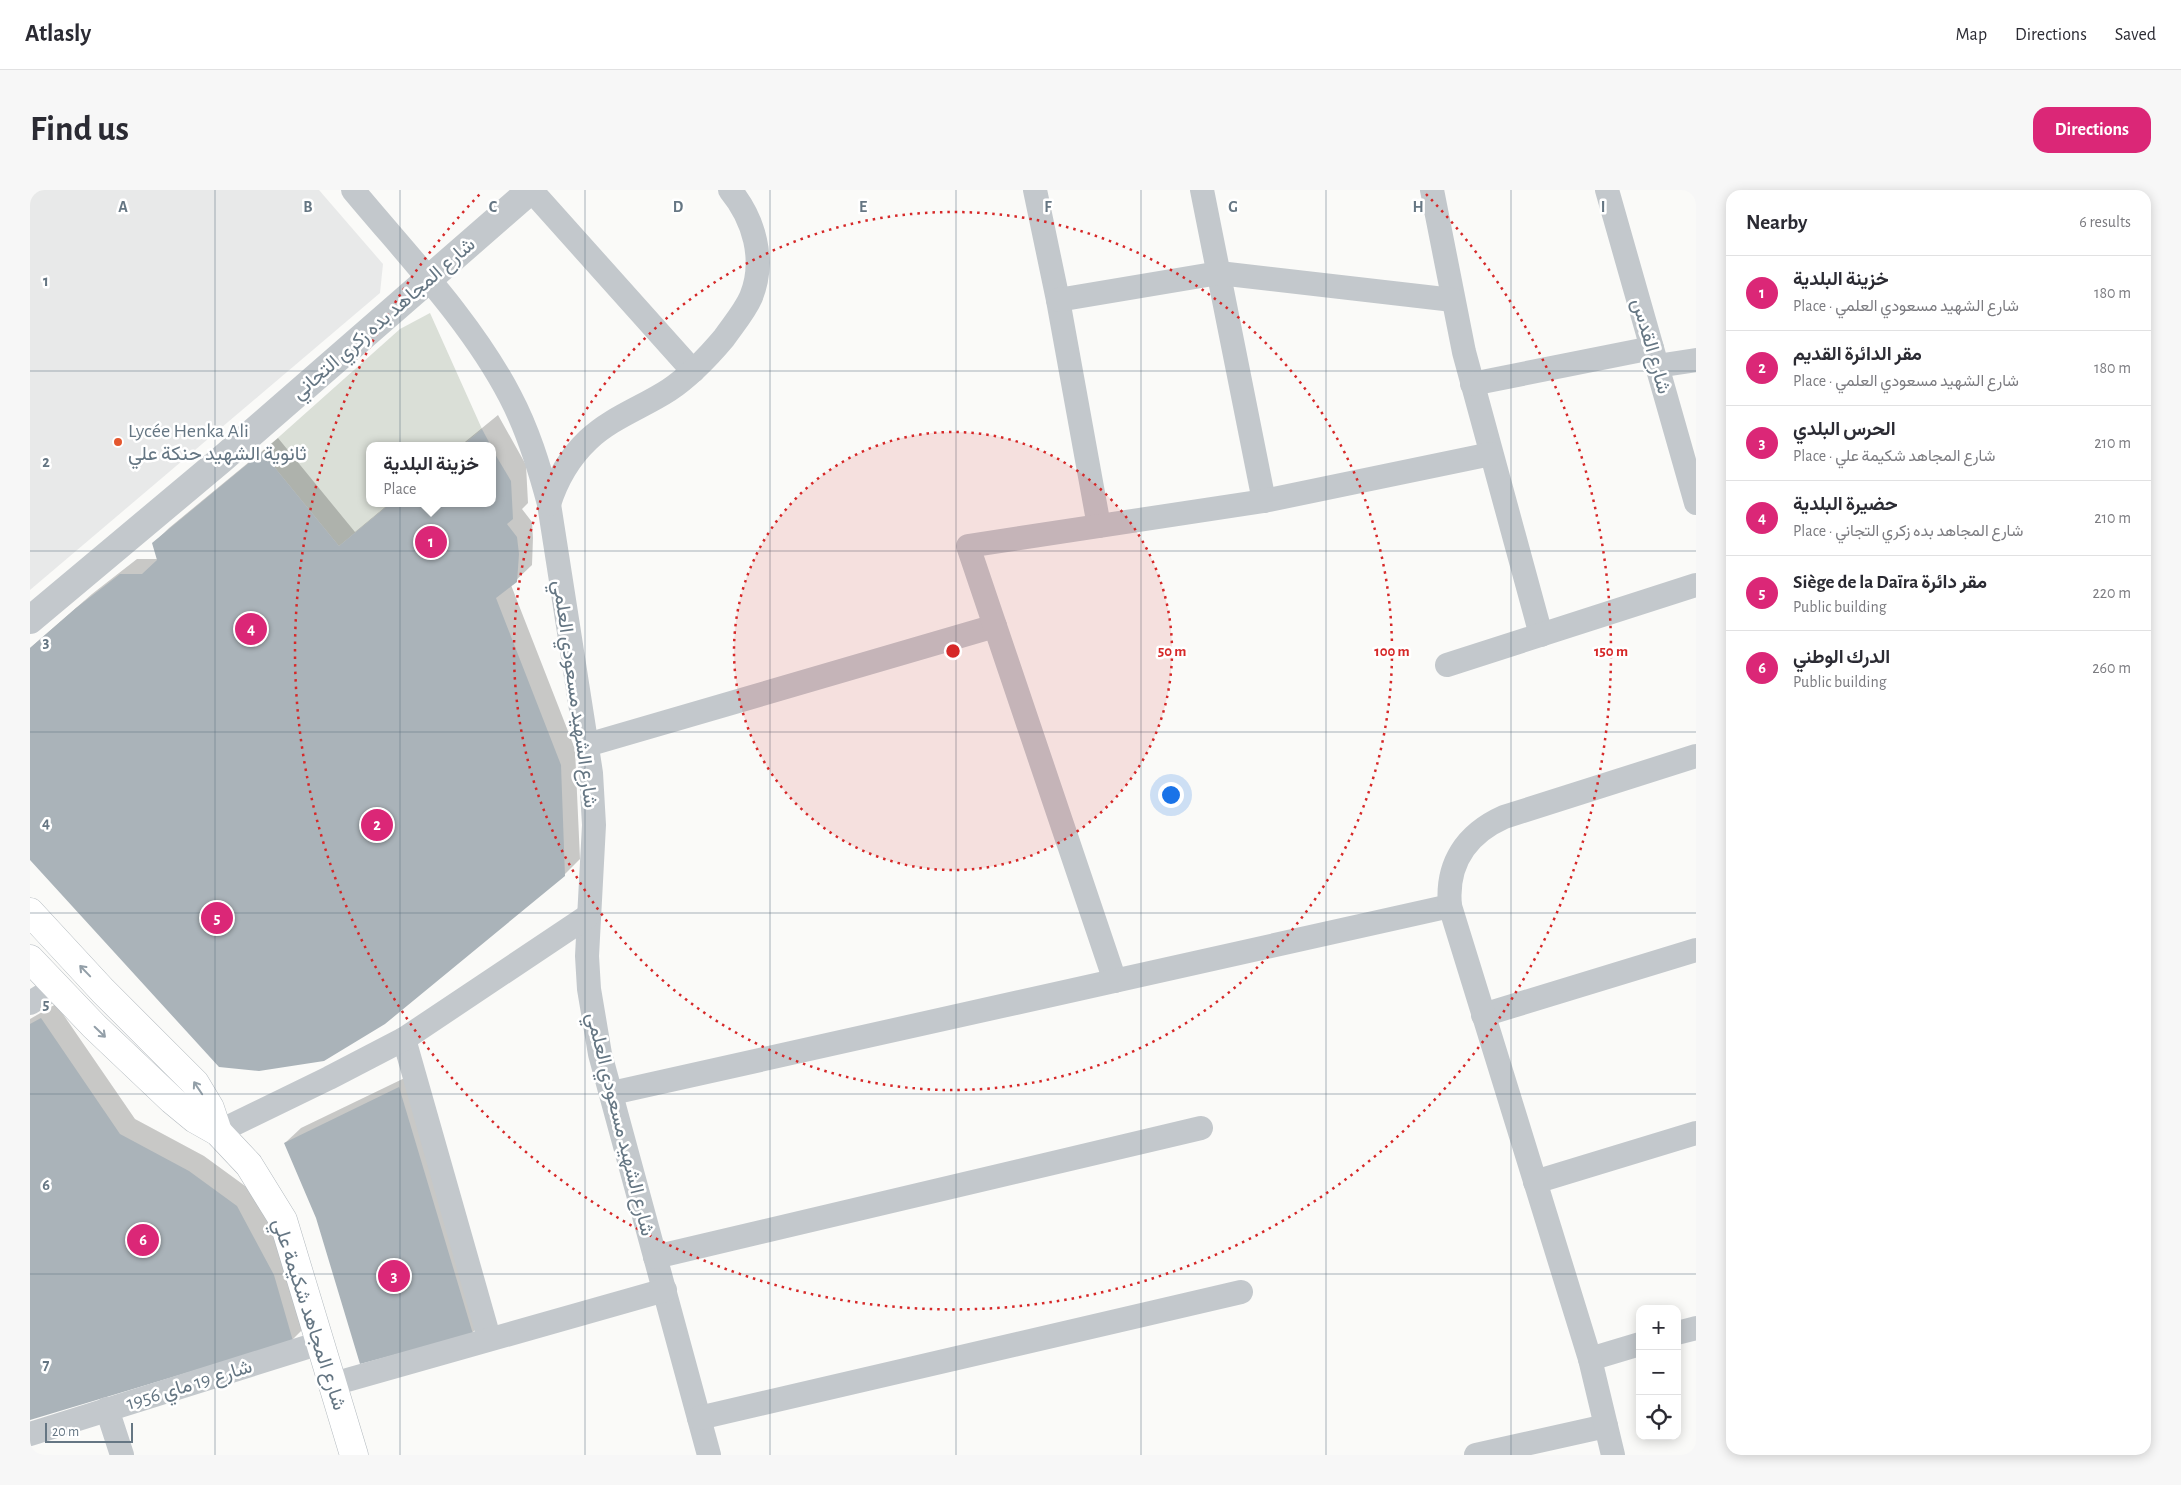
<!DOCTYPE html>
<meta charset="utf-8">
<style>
body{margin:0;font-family:"Alegreya Sans",Vazirmatn,sans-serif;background:#f7f7f7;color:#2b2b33}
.controls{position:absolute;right:15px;bottom:15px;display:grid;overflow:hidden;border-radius:10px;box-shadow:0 2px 12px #0003}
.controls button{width:45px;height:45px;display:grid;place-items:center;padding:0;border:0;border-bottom:1px solid #e1e1e2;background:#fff;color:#2b2b33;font:25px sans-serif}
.scale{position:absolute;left:15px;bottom:12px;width:88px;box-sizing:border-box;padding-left:5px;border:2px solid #657683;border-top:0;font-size:14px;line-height:18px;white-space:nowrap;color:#657683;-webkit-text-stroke:4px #fff;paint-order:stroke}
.you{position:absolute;left:1140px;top:604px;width:18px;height:18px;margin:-12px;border:4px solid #fff;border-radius:50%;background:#1a73e8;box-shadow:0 0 0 8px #1a73e833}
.badge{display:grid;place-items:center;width:32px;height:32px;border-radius:50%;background:#db2777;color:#fff;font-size:16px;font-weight:700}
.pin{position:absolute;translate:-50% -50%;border:2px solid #fff;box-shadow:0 1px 5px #0006}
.popup{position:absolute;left:336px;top:252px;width:130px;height:65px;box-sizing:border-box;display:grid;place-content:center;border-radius:10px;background:#fff;filter:drop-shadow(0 1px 4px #0005);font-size:16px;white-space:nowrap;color:#7c7c81}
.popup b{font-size:19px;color:#2b2b33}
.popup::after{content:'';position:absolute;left:50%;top:100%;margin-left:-10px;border:10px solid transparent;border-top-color:#fff}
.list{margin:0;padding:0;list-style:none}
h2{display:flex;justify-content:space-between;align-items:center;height:65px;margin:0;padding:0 20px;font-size:21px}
h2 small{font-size:16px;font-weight:400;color:#7c7c81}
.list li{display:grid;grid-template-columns:32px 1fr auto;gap:15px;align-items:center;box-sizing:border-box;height:75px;padding:0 20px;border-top:1px solid #e1e1e2}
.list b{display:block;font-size:19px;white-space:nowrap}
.list p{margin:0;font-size:16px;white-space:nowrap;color:#7c7c81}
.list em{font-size:16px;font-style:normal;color:#7c7c81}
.icon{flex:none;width:28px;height:28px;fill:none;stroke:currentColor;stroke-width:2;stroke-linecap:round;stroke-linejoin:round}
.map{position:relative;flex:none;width:1666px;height:1265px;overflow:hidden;border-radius:15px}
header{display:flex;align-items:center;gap:30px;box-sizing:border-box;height:70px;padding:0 25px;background:#fff;border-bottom:1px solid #e1e1e2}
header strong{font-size:24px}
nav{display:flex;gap:28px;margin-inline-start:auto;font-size:18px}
.intro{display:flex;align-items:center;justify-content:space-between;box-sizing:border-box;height:120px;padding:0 30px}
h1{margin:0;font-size:35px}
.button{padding:12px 22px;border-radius:15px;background:#db2777;color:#fff;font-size:18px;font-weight:700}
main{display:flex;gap:30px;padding:0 30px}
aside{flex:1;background:#fff;border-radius:15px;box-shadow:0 2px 12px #0003}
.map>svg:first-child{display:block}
.built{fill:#e8e9e9}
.green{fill:#dadfd7}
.shadow{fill:#0003}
.building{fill:#aab3b9}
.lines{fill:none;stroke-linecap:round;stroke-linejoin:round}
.secondary-casing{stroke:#b3babf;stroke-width:29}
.minor{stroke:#c3c8cc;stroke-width:24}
.tertiary{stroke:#c3c8cc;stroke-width:28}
.secondary{stroke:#fff;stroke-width:28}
.oneway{stroke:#939fa8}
.grid{fill:none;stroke:#657683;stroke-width:1;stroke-opacity:0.55}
.ring{fill:none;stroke:#d62828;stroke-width:2.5;stroke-dasharray:2.5 5}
.poi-dot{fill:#e4572e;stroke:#fff;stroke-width:2}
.labels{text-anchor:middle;stroke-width:5;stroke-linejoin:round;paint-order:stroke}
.street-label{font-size:20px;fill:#657683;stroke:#fff}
.poi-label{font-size:20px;fill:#657683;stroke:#fff;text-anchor:start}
.grid-label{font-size:16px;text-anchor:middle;font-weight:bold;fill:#657683;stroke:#fff;stroke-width:5;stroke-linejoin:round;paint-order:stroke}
.centre{fill:#d62828;stroke:#fff;stroke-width:2.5}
.ring-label{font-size:15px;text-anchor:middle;font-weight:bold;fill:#d62828;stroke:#fff;stroke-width:5;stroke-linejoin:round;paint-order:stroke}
</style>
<header>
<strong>Atlasly</strong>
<nav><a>Map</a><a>Directions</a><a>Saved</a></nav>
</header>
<div class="intro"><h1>Find us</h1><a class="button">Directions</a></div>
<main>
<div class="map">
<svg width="1666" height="1265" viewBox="0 0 1666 1265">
<rect width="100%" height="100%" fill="#fafaf8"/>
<polygon class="built" points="0,0 289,0 353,74 350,103 0,400"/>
<polygon class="green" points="400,123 452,239 432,256 340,256 340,313 361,313 309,356 232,262 370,139"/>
<g class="shadow">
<polygon points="468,225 496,275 498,313 492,319 502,332 503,348 502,375 481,395 545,559 550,669 534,685 190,876 0,668 0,458 62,404 107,369 128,369 123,354 139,338 248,248 325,342 360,313 462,313 462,256 430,256"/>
<polygon points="26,814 105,929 174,966 222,1001 259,1069 277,1135 262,1150 0,1228 0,829"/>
<polygon points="385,883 457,1128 442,1143 287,1027 255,953 271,938"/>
</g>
<g class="building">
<polygon points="452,239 461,256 432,256"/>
<polygon points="462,259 481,291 483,329 477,334 487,347 489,364 487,392 466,408 531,575 535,686 355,834 294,871 229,881 189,877 0,670 0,458 46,418 90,384 112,384 127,370 122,353 232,262 309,356 361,313 462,313"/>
<polygon points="11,828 90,944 159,981 207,1016 244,1085 263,1151 0,1230 0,834"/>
<polygon points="369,897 443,1144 330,1174 286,1028 254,953"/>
</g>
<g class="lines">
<defs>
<g id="secondary">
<polyline points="0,722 73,801 165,893 180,918 188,942"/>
<polyline points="0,769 64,836 142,910 165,929 188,942 219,975 253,1030 324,1265"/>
</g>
</defs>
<use href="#secondary" class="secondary-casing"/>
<g class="minor">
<path d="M323,0c54,65 118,131 157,206 18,34 29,70 39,108l42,269 3,52 -7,131 2,33 11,65 109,401"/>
<polyline points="501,0 663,181"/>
<polyline points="1005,0 1028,110 1069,336"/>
<polyline points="1172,0 1234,311"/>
<polyline points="1402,0 1434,162 1511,445"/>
<polyline points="1577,0 1666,313"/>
<polyline points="1028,110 1189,83 1423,110"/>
<polyline points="1627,176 1666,170"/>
<polyline points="1442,194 1622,158"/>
<path d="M519,314c8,-25 20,-46 39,-64 23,-22 55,-33 81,-50 21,-14 39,-33 55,-52 9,-13 21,-27 27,-41 15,-37 3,-78 -21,-107"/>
<polyline points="1417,475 1666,395"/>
<polyline points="557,555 965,436"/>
<polyline points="1085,791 938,356 1234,311 1461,264"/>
<polyline points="0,813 26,797"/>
<polyline points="1453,825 1666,760"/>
<polyline points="374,849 459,1148"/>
<polyline points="582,903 1420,716"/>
<polyline points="188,942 299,888 374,849 558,726"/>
<polyline points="1505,992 1666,943"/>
<polyline points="625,1067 1171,938"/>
<polyline points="1647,1143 1666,1138"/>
<polyline points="1560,1169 1610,1154"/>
<polyline points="303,1194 635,1100"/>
<polyline points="77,1219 92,1265"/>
<polyline points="669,1228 1211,1102"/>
<polyline points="0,1244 290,1153"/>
<polyline points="1446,1265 1576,1236"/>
<path d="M1583,1265l-23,-96 -140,-453c-4,-42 16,-72 54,-89l192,-61"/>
</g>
<polyline class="tertiary" points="0,430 191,270 501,0"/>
<use href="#secondary" class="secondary"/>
</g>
<defs><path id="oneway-shaft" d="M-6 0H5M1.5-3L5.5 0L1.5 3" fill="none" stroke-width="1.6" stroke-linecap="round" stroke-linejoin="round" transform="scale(1.25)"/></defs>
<g class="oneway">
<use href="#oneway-shaft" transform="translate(55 781) rotate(-134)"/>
<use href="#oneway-shaft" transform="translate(70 842) rotate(44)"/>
<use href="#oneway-shaft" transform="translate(168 898) rotate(-124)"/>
</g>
<path class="grid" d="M185,0v1265M370,0v1265M555,0v1265M740,0v1265M926,0v1265M1111,0v1265M1296,0v1265M1481,0v1265M0,181h1666M0,361h1666M0,542h1666M0,723h1666M0,904h1666M0,1084h1666"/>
<circle cx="923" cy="461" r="219" fill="#d62828" fill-opacity=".12"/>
<g class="ring">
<circle cx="923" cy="461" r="219"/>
<circle cx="923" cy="461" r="439"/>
<path d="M1396 4A658 658 0 1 1 450 4"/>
</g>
<circle class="poi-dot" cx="88" cy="252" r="5"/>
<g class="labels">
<g class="street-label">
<text transform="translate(353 128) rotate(-41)" y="7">شارع المجاهد بده زكري التجاني</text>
<text transform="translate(1622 156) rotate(74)" y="7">شارع القدس</text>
<text transform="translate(546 504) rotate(82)" y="7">شارع الشهيد مسعودي العلمي</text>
<text transform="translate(591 934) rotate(76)" y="7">شارع الشهيد مسعودي العلمي</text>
<text transform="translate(280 1124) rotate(72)" y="7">شارع المجاهد شكيمة علي</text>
<text transform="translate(159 1194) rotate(-17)" y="7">شارع 19 ماي 1956</text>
</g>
<g class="poi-label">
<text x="98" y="247">Lycée Henka Ali<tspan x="98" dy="23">ثانوية الشهيد حنكة علي</tspan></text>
</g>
</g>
<g class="grid-label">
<text x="93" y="22">A</text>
<text x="278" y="22">B</text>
<text x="463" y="22">C</text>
<text x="648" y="22">D</text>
<text x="833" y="22">E</text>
<text x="1018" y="22">F</text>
<text x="1203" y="22">G</text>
<text x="1388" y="22">H</text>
<text x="1573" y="22">I</text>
<text x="16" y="96">1</text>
<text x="16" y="277">2</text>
<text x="16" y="457">3</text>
<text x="16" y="638">4</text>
<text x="16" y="819">5</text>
<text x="16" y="1000">6</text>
<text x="16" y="1180">7</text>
</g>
<circle cx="923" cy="461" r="8" class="centre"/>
<g class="ring-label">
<text x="1142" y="466">50 m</text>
<text x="1362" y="466">100 m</text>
<text x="1581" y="466">150 m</text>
</g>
</svg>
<div class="controls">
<button>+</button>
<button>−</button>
<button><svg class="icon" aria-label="locate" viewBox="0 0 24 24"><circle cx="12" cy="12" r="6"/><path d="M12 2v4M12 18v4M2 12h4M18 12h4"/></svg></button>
</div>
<div class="scale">20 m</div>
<div class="you"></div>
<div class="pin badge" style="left:401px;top:352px">1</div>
<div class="popup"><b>خزينة البلدية</b>Place</div>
<div class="pin badge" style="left:347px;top:635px">2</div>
<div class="pin badge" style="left:364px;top:1086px">3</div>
<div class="pin badge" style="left:221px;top:439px">4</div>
<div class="pin badge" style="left:187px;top:728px">5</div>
<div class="pin badge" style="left:113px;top:1050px">6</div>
</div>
<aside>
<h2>Nearby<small>6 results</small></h2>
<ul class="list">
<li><span class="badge">1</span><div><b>خزينة البلدية</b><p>Place · شارع الشهيد مسعودي العلمي</p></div><em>180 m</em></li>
<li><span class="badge">2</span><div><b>مقر الدائرة القديم</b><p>Place · شارع الشهيد مسعودي العلمي</p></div><em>180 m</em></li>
<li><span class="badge">3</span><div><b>الحرس البلدي</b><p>Place · شارع المجاهد شكيمة علي</p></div><em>210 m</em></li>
<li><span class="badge">4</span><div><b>حضيرة البلدية</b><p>Place · شارع المجاهد بده زكري التجاني</p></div><em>210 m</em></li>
<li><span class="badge">5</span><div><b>Siège de la Daïra مقر دائرة</b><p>Public building</p></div><em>220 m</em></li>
<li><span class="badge">6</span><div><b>الدرك الوطني</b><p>Public building</p></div><em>260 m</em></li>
</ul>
</aside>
</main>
